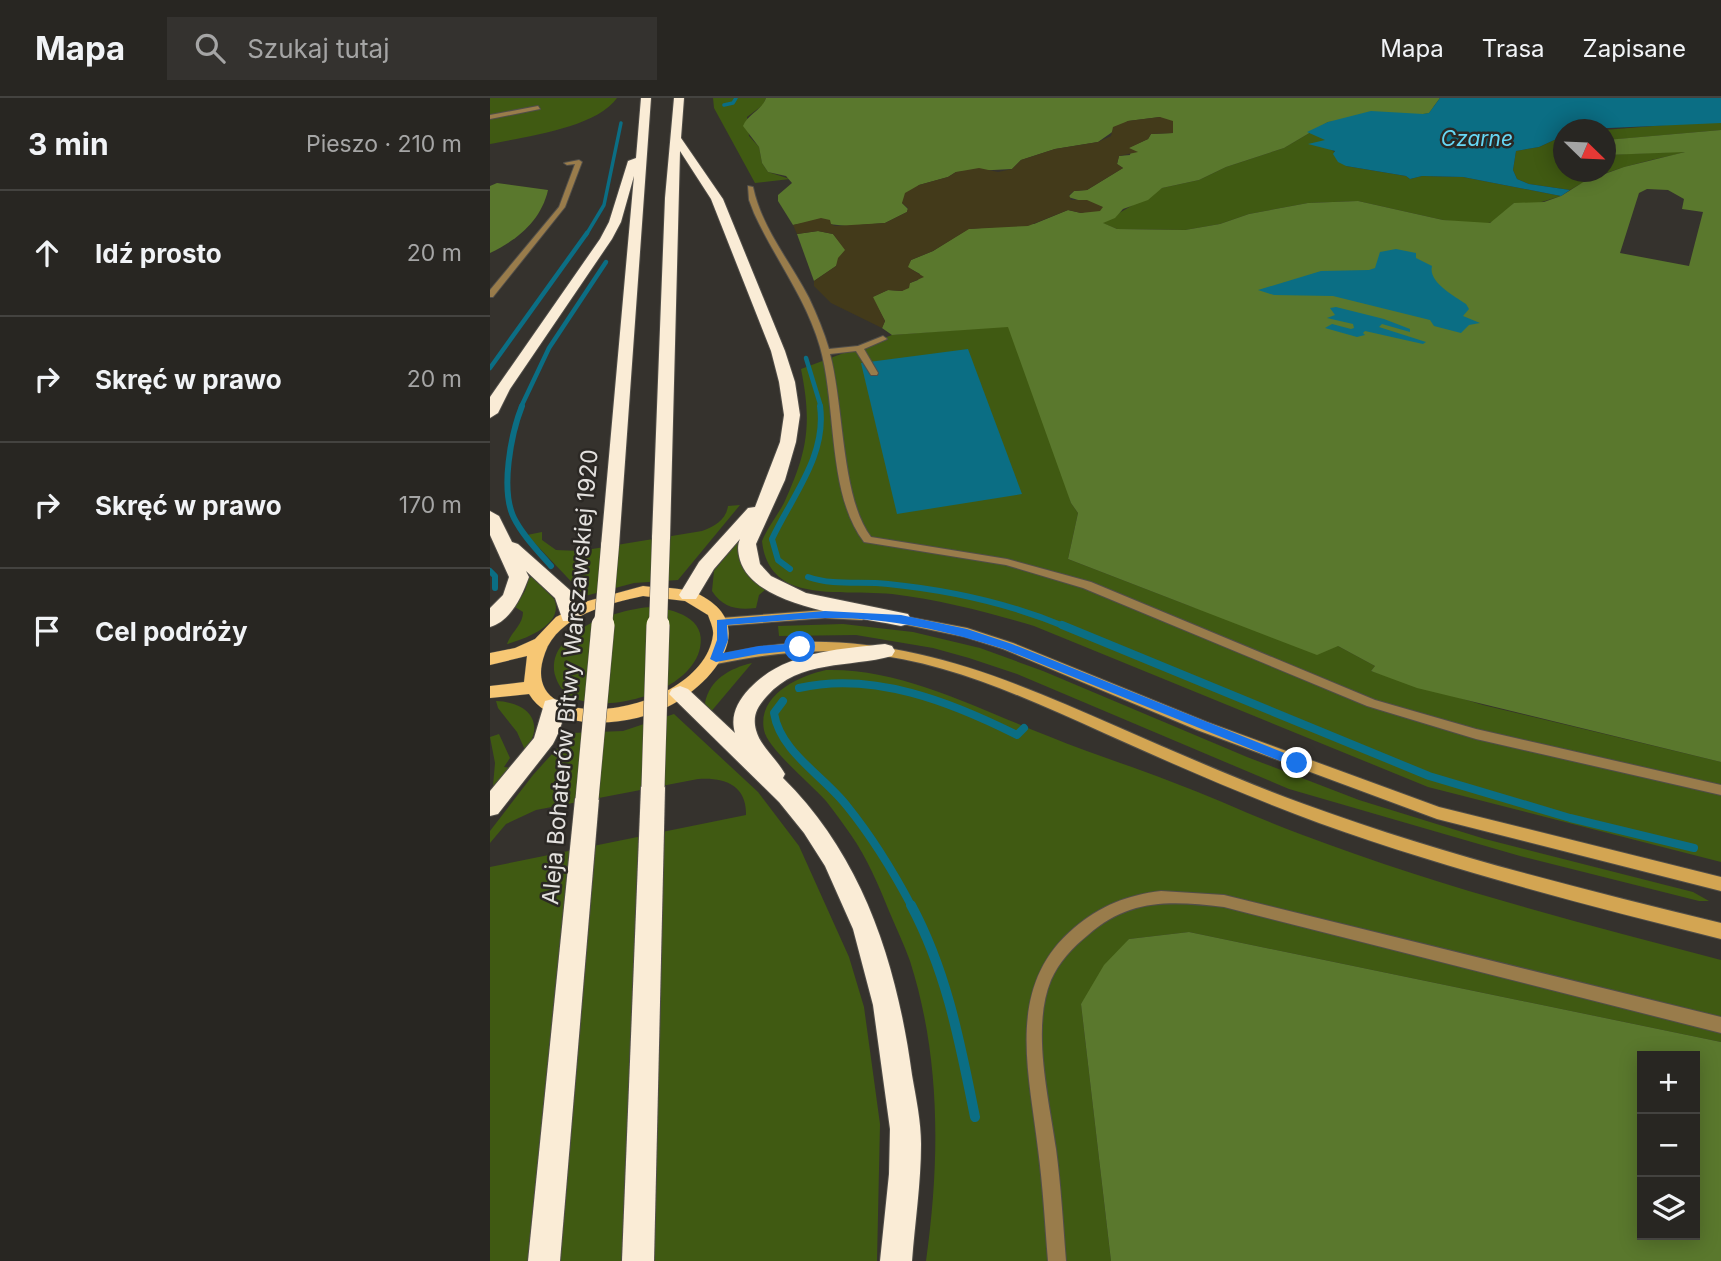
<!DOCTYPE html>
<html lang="pl">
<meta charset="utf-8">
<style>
body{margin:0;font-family:Inter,sans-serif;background:#34322f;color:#f1f3f6}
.controls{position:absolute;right:21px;bottom:21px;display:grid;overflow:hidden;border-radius:0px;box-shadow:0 4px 18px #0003}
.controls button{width:63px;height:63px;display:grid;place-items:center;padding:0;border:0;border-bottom:2px solid #444340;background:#282622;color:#f1f3f6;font:35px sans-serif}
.compass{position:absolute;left:1063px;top:21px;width:63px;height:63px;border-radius:50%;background:#282622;box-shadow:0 4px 18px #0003;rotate:113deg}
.stop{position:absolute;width:21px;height:21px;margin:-16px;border:5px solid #1a73e8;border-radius:50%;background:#fff}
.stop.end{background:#1a73e8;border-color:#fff;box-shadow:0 2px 7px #0008}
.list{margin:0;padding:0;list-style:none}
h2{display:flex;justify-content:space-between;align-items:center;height:91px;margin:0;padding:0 28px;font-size:30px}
h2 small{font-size:23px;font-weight:400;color:#a5a5a5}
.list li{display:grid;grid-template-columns:46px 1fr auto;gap:21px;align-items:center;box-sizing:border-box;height:126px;padding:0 28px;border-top:2px solid #444340}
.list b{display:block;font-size:26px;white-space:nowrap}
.list em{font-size:23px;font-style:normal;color:#a5a5a5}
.icon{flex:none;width:38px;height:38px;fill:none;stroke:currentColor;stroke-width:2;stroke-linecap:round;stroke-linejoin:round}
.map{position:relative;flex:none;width:1231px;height:1163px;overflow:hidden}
header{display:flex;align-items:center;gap:42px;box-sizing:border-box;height:98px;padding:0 35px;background:#282622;border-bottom:2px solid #444340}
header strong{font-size:33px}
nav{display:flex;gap:38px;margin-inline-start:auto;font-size:24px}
.search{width:490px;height:63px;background:#34322f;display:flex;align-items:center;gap:18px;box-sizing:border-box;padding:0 24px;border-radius:0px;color:#a5a5a5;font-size:26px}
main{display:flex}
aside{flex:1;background:#282622}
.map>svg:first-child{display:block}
.green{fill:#405a12}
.forest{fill:#5a782d;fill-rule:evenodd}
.sand{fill:#433a1a}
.water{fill:#0b6e84}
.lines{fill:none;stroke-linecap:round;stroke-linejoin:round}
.stream-far4{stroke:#0b6e84;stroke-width:3.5}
.stream-far3{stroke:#0b6e84;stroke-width:4.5}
.stream-far2{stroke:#0b6e84;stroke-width:6}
.stream-far1{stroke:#0b6e84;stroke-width:8}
.stream{stroke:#0b6e84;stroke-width:10}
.service-casing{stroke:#514e49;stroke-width:2}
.secondary-casing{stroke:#514e49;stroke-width:2}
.primary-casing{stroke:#514e49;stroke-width:1}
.motorway-casing{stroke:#514e49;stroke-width:2}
.service{fill:#997c4b;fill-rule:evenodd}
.secondary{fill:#d3a552;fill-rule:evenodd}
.primary{fill:#f7c774;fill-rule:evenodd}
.motorway{fill:#faecd6;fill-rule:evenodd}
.motorway-bridge-far1-casing{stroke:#514e49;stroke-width:19;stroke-linecap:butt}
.motorway-bridge-casing{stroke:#514e49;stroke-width:24;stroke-linecap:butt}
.motorway-bridge-far1{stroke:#faecd6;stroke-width:18}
.motorway-bridge{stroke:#faecd6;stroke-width:23}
.route{fill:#1a73e8}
.labels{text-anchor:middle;stroke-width:5;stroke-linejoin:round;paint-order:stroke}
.far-water-label{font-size:21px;font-style:italic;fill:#66d7f5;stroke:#2b2824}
.street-label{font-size:23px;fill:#e3e1de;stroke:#2b2824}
</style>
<header>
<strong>Mapa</strong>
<div class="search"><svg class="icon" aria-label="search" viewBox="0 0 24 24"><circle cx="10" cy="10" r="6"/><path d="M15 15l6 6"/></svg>Szukaj tutaj</div>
<nav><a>Mapa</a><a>Trasa</a><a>Zapisane</a></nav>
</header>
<main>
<aside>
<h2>3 min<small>Pieszo · 210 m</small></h2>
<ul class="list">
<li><svg class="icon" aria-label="ahead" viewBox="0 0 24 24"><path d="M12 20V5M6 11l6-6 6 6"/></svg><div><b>Idź prosto</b></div><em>20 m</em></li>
<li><svg class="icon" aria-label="right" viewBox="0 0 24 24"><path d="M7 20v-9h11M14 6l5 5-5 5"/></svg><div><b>Skręć w prawo</b></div><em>20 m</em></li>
<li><svg class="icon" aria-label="right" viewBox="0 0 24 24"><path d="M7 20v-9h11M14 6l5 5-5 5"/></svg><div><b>Skręć w prawo</b></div><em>170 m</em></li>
<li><svg class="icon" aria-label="arrive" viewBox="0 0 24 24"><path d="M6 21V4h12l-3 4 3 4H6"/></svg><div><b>Cel podróży</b></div></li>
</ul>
</aside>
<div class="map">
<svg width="1231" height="1163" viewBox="0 0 1231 1163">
<rect width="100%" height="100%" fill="#35322d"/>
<g class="green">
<path d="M0,0h127c-21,30 -93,39 -127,46z"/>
<polygon points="223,0 276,0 273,7 257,19 259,38 269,49 272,65 278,74 300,81 265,85 224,10"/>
<path d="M971,5l-122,41 -23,3c15,-2 22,7 30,19l60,10 4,3 12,-3 41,1 98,19 -26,8 -21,-1 -18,18 -15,4 -38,-5 -85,-19 -50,2 -59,11 -29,10 -35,6 -68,-1 -15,-6 60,-35 37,-8 27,-13 58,-19 44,-26z"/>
<polygon points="1226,23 1231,25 1231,32 1129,41 1116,42 1114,32"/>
<path d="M1073,38v10l-5,5 5,4 1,17h42v-17l84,-4c-41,10 -84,17 -120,39l-41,-6 -12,-5 -4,-9 3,-19 23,-4z"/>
<path d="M528,208l53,197 7,10 -10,46 122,47 148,40 37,20 -4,5 112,34 238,57v100l-293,-75 -394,-161c-47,-14 -93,-26 -142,-32 -30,-3 -75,2 -102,-10 -18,-9 -26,-24 -28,-43 6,-14 15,-25 22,-38 24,-52 28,-79 17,-134l91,-34 103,-8z"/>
<path d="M250,407l-62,75 -44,3 -49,13 -58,-61 15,-3v8l14,10 24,1 122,-20c13,-5 24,-11 26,-25z"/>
<path d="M247,445h2l8,30 18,17 -6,5 -3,13c-19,2 -33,0 -44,-17l2,-20z"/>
<path d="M42,479l22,22c11,25 -28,40 -47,45 4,-12 16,-19 16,-32l-8,-5 10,-16 4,-13z"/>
<path d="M161,509c23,2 56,11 49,41 -4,19 -22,33 -38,41 -26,14 -93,28 -106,-11 -15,-46 63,-69 95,-71z"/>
<polygon points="353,526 423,534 490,550 553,573 757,659 869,702 995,741 1203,794 1219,803 1209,803 1030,758 799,691 527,576 479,560 443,550 366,537 289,538 288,528"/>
<path d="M262,565l-43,51 -4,-11c4,-23 25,-35 47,-40z"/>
<path d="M336,572c77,-2 152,39 222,66 41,17 83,30 124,46 43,16 85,36 128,52 137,52 279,89 421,126v82l-532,-110 -60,7 -48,65 30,257h-185c14,-100 15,-203 -16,-300 -6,-17 -14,-33 -21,-50 -10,-25 -22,-53 -38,-76 -8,-11 -16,-23 -25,-34 -15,-17 -59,-53 -62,-71 -7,-35 35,-54 62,-60z"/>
<path d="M6,603c31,1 51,21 29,49l-8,-18 -19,-24z"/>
<path d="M184,616l84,78 41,54 50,111 15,50 16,117 -3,137h-387v-394l256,-52c1,-30 -22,-38 -48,-36l-162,31 -30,14 -16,19v-12l43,-56 38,-42 52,-2z"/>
<polygon points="9,636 20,660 14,669 21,670 3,688 5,665 0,639"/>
</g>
<g class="forest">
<path d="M276,0h674l-11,15 -6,1 -95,8 -44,26 -58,19 -27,13 -37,8 -14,12 -25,9 -8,9 -12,5 14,6 68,1 35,-6 29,-10 59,-11 50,-2 85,19 47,3 24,-20 30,-1 17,-6 24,-15 39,-14 61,-15 -79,3v-15l115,-10v632l-304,-74 -46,-17 4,-5 -37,-20 -21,9 -249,-96 10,-46 -7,-10 -63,-176 -116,8 -10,-7 3,-7 -13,-24 16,-7 14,1 8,-8 8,-3 2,-6 -13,-7 4,-7 22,-9 35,-22 66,-5 34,-14 13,3 21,-6 -34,-10 6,-6 13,-1 36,-22 -6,-4 2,-8 11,-1 1,-5 -3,-2 20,-9 3,-5 22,-1 -13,-16 -32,4 -30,21 -43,7 -34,11 -9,9 -56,3 -8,5 -29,8 -17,18 6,6 -1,3 -22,11 -38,3 -37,-4 -17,3 -15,-24v-6l14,-12 -6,-7 -18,-4 -6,-9 -3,-16 -16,-21c5,-12 19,-16 23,-28zM1157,91l21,1 16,9 -2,10 21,3 -14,54 -69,-13 19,-60z"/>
<path d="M7,85l51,7c-7,31 -31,50 -58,63v-67z"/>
<polygon points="328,133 343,136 356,152 346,168 324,183 307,136"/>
<path d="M699,834l532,110v219h-610l-30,-257 23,-39 25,-26zM1152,958h53v179h-53z"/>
</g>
<polygon class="sand" points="670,19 683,23 683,35 661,36 658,41 639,50 648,54 629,58 627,66 633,70 597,92 584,93 579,97 581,102 597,102 613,109 610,113 591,115 578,112 538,128 479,131 443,153 421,162 418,169 434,179 420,185 419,190 412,193 398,192 383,199 395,223 392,230 341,205 324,188 324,183 346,168 348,160 355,152 343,136 328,133 307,136 303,127 331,120 340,122 341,126 345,128 395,125 417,114 418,110 412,105 415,95 429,87 458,79 466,74 489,70 508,74 522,71 531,62 565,51 608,44 621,38 623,29 638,23"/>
<g class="water">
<polygon points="950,0 1231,0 1231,25 1074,32 1073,38 1049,49 1026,53 1023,72 1027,81 1039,86 1080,92 1071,98 973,79 932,78 920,81 916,78 856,68 848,64 843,56 845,53 818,46 835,42 817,34 838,24 881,13 933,16 939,15"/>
<path d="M906,151l20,4v5l16,8c-4,16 21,29 34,38l3,5 -6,7 17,7 -11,2 -8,8 -27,-7 -4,-6 -97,-24 -59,-1 -16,-5 63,-19 48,-1 6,-2 5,-16z"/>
<polygon points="846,209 894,221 920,231 920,234 892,226 889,229 936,244 933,246 875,233 873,235 875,237 867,239 835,230 842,226 861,231 864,230 863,226 837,220 845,217 840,210"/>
<polygon points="478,251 532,396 407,416 371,265"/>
</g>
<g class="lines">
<g class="stream-far4">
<polyline points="234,7 243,5 246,0"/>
<polyline points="96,137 114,107 131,25"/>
</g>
<g class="stream-far3">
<polyline points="316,260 331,309"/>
<polyline points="0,270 97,135"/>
<polyline points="31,309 59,250 116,164"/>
</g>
<g class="stream-far2">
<path d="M32,308c-11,28 -22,84 -8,112 9,18 24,33 37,48"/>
<path d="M300,471l-12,-9 -6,-21c20,-43 55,-83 48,-133"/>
<polyline points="0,473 5,478 5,490"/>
<path d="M318,479c26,9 53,4 80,7 60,6 123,20 178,43"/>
</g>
<g class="stream-far1">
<polyline points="572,527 939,678 1080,720 1204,750"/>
<path d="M309,590c74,-17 152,14 218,47l7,-7"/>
<path d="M293,603l-9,12c6,39 50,63 73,93 25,31 46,65 65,101"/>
</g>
<path class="stream" d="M421,807c36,67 49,138 64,212"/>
<defs>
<g id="service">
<polygon points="48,8 50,11 0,21 0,17"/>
<polygon points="89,62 92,64 75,109 3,199 0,199 0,192 69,109 85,66 77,67 74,65"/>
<path d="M258,88l5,1c9,42 37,74 56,111 8,17 15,34 20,51l29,-3 25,-10 4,3 -23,10 14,24 -1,2h-6l-15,-24 -26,3c14,51 11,144 41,183l136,22 84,23 284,118 101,29 245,56v10l-245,-56 -109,-33 -284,-118 -77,-23 -142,-23c-37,-48 -27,-135 -44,-195 -14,-49 -45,-88 -66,-134l-5,-13z"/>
<path d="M671,793l63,4 497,122v16l-497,-126c-52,-6 -94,-9 -136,28 -15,12 -29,27 -37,45 -20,48 -2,119 5,169 5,37 7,75 10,112h-18c-3,-37 -5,-75 -10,-112 -9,-78 -33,-163 36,-221 26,-22 53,-33 87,-37z"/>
</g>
<g id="secondary">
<polygon points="335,512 372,514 379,518 372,522 335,520 231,528 224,524 231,520"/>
<polygon points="403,516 477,530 523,545 717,624 949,709 1231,779 1231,793 947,721 707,632 513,551 475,539 398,523 396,520"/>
<path d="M310,544c117,-3 213,39 318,85 62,27 123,54 186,77 136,50 277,85 417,119v16c-135,-34 -271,-69 -402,-116 -73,-27 -144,-58 -215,-90 -78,-35 -155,-71 -241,-80 -49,-5 -98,1 -147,11l-7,-5 2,-3 47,-9z"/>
</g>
<path id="primary" d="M153,488c16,2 38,1 53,7 65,30 20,87 -23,111 -30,17 -72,23 -105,15 -16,-4 -30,-10 -39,-25l-39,4v-12l34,-4 3,-26 -37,9v-12l25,-5 20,-9 21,-22 32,-16zM153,498l42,5 23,14c2,6 6,14 5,20 -10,80 -202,109 -168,18 13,-37 64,-50 98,-57z"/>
<g id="motorway">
<polygon points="151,0 161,0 129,448 120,454 111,448 144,78 131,124 122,141 20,291 8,315 0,320 0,299 110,141 119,124 138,63 146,60"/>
<path d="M184,0h10l-3,40 42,61 62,152 10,31 5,33 -4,27 -11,38 -29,64 4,20 11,12 35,17 102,21 3,5 -3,5 -7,2c-42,-9 -147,-18 -161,-66 -2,-8 -3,-14 0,-21l-26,30 -18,30h-14l-3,-4 20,-33 49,-54 7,-1 25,-65 4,-27 -5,-33 -8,-31 -60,-152 -31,-48 -10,387 -9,6 -9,-6 13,-340z"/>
<path d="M0,413l9,5 13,26 6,2 53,47 9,25 -3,5h-14l-8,-23 -29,-27 3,6c-7,19 -18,44 -39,50v-19l13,-13 6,-18 -19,-42z"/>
<path d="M395,546l7,2 3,5 -3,5c-43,12 -92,3 -125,40 -9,10 -15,19 -11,34 4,16 21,29 29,44l-2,4c81,80 114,187 129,297 4,23 9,46 9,69 0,39 -6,78 -9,117h-32l9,-87 1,-45 -17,-124 -20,-76 -28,-63 -21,-33 -25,-31 -110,-108 3,-5 8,-3 8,3 47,44c-5,-17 2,-31 14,-44 34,-37 89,-40 136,-45z"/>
<path d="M63,601l8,2c7,13 -2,31 -8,43l-55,70 -8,2v-25l44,-53 11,-37z"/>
<polygon points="163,680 171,683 175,689 164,1163 132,1163 151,689 155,683"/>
<polygon points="97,692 105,695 109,701 70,1163 38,1163 85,701 89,695"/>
</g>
</defs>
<use href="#service" class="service-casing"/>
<use href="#secondary" class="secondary-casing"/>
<use href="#primary" class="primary-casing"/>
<use href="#motorway" class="motorway-casing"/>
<use href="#service" class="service"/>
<use href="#secondary" class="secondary"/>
<use href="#primary" class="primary"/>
<use href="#motorway" class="motorway"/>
<defs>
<g id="motorway-bridge-far1">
<polyline points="113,529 120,448"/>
<polyline points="168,529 171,440"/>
</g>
<g id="motorway-bridge">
<polyline points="163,689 168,527"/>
<polyline points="97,701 113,527"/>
</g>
</defs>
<use href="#motorway-bridge-far1" class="motorway-bridge-far1-casing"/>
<use href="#motorway-bridge" class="motorway-bridge-casing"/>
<use href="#motorway-bridge-far1" class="motorway-bridge-far1"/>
<use href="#motorway-bridge" class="motorway-bridge"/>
</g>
<path class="route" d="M335,513l76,4 66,14 45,15 290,116 2,3 -2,3h-9l-289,-117c-58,-19 -119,-32 -180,-31 -33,1 -65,5 -97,7l1,15 -5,13 36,-7 41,-3 6,4 -6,3 -41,4 -43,8 -6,-3 7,-19v-20z"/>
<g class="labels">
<g class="far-water-label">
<text x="987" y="48">Czarne</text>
</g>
<g class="street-label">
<text transform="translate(80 579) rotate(-85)" y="8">Aleja Bohaterów Bitwy Warszawskiej 1920</text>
</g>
</g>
</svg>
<div class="controls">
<button>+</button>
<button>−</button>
<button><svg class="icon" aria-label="layers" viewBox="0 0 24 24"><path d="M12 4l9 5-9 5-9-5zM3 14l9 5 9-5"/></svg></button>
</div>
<svg class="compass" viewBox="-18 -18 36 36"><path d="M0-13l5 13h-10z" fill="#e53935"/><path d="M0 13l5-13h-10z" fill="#a5a5a5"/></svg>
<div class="stop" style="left:310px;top:549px"></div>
<div class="stop end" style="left:807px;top:665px"></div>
</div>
</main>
